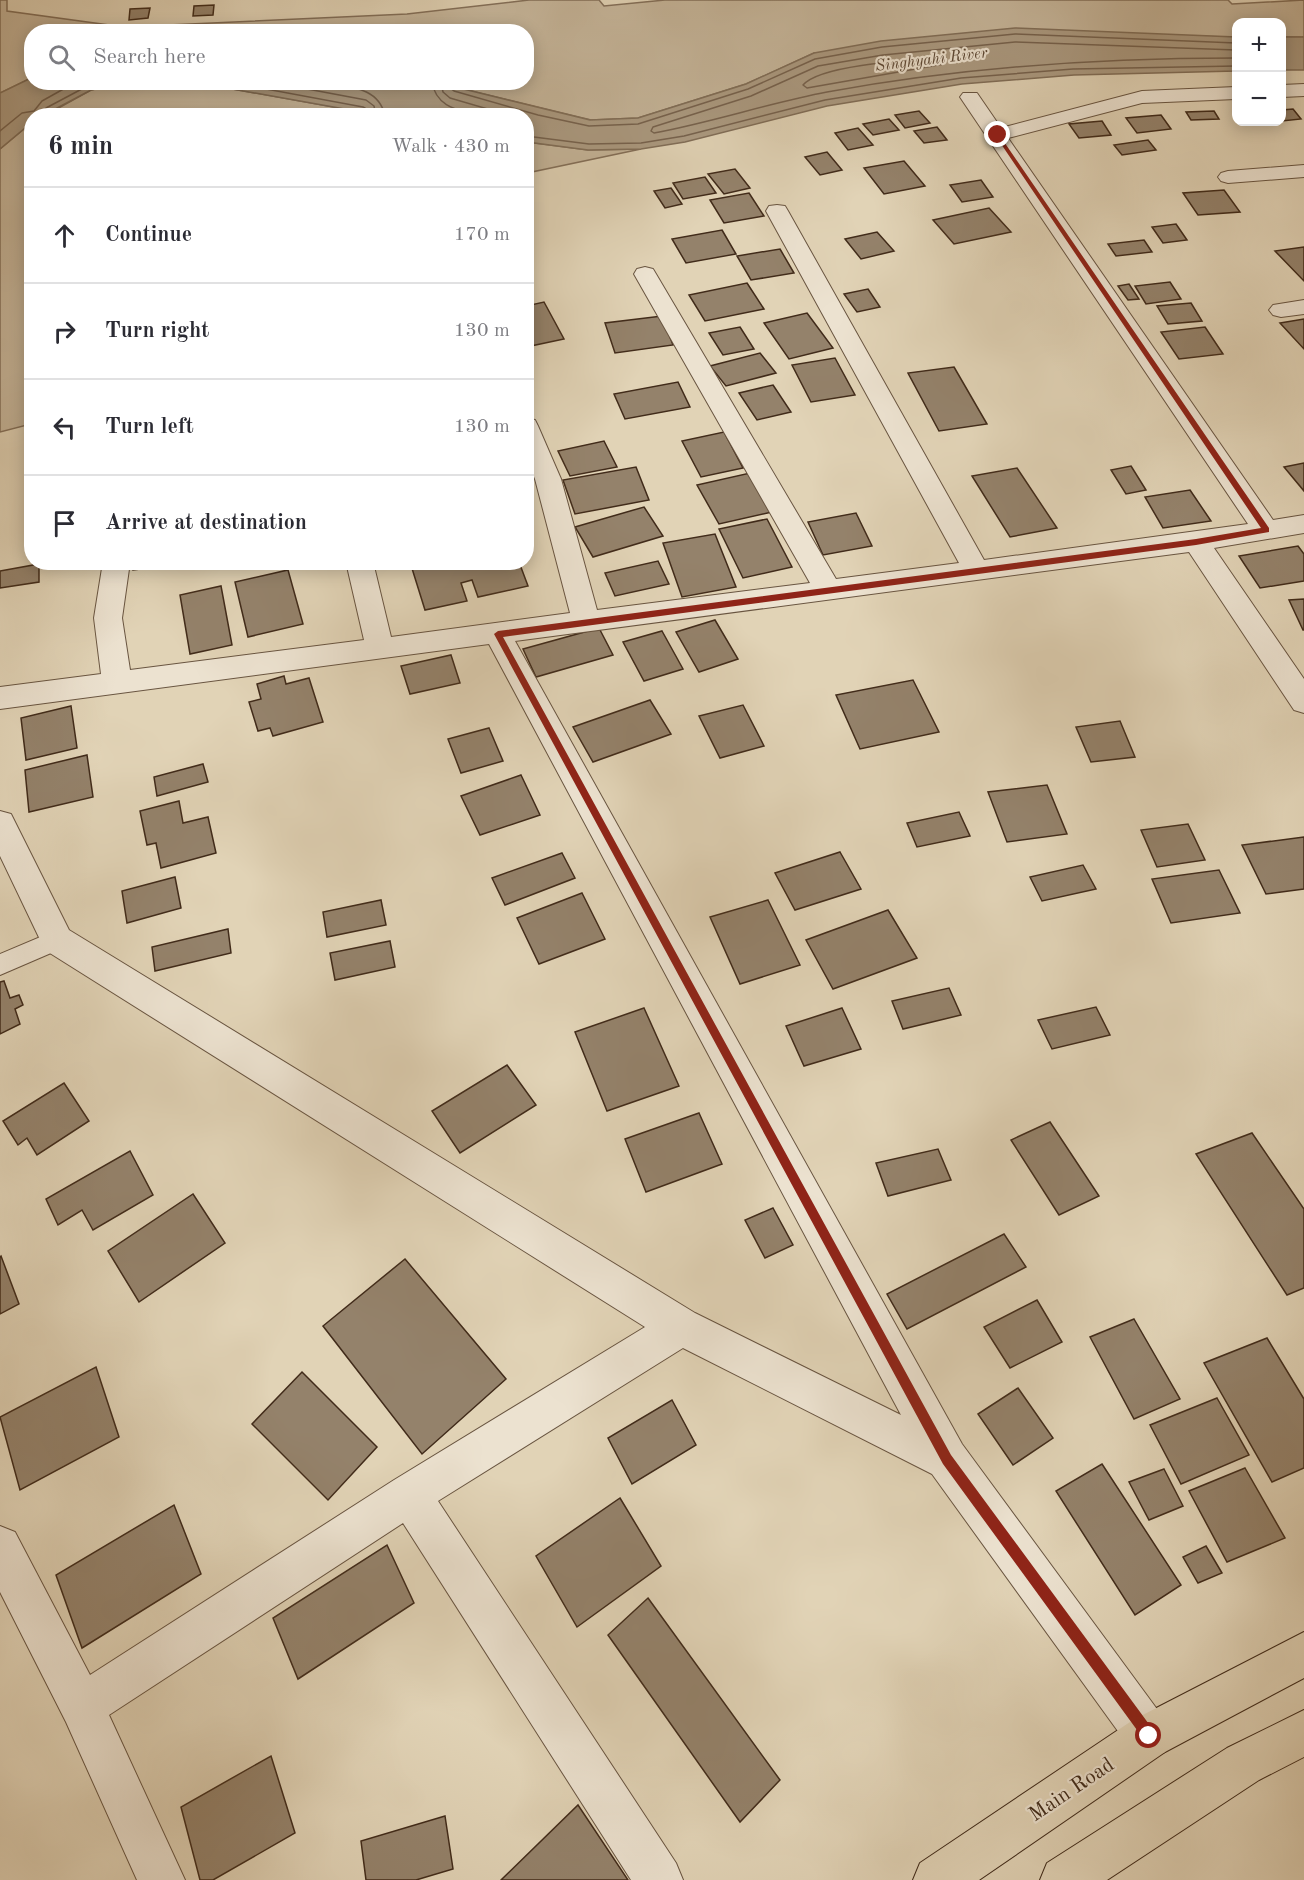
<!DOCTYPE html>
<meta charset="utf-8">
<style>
body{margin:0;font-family:"Old Standard TT",serif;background:#f7f7f7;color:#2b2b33}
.controls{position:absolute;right:18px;top:18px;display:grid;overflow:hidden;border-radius:12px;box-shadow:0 3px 15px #0003}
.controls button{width:54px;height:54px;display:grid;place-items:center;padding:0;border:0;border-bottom:2px solid #e1e1e2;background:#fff;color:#2b2b33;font:30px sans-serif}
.stop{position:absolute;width:18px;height:18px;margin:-14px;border:4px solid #8f2418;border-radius:50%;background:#fff}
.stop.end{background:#8f2418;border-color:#fff;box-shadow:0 2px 6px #0008}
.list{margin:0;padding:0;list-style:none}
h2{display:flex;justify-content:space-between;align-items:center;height:78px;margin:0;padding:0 24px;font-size:26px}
h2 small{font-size:20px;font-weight:400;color:#7c7c81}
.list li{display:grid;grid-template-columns:39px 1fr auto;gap:18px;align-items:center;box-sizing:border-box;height:96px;padding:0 24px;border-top:2px solid #e1e1e2}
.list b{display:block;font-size:22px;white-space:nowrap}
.list em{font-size:20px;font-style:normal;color:#7c7c81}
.icon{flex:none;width:33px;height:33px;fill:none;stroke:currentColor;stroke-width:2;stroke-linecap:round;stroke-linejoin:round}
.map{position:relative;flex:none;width:1304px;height:1880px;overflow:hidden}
.search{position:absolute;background:#fff;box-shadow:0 3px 15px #0003;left:24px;top:24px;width:510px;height:66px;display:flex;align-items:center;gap:15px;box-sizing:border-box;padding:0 21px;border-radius:24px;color:#7c7c81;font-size:22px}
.panel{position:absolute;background:#fff;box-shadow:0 3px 15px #0003;left:24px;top:108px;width:510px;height:462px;border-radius:24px}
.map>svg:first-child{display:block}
.green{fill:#c6b69b;stroke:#84705a;stroke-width:1.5}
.water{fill:#ab9a81;stroke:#816e58;stroke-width:1.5}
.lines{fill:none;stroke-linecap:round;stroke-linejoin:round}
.shore{stroke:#76624e;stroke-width:1.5}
.building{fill:#94826b;stroke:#412b1a;stroke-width:1.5}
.service-casing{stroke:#695541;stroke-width:2}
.minor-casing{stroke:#695541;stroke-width:2}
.primary-casing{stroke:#412b1a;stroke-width:2}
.service{fill:#ece2d0;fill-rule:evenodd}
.minor{fill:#ece2d0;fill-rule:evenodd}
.primary{fill:#e1d3b6;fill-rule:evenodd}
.route{fill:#8f2418}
.labels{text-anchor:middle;stroke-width:4.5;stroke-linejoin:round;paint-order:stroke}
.far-water-label{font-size:16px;font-style:italic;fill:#5c4734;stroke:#ece2d0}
.near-street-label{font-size:21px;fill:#412b1a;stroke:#ece2d0}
</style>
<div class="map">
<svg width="1304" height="1880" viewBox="0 0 1304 1880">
<rect width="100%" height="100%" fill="#e1d3b6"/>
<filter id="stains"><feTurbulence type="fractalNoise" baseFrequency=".00333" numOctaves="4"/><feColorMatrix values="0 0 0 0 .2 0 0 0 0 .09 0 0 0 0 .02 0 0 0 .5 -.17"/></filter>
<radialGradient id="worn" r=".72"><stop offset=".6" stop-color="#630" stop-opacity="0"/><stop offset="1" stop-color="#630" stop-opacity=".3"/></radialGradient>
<g class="green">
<polygon points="0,0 7,0 7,11 124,27 407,14 529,0 599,0 604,6 665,0 1228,0 1232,4 1304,0 1304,37 1282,37 1282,22 1236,22 1236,37 1171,36 814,53 746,84 638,118 591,120 439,83 526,82 526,32 32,32 31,78 0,93"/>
<polygon points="126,82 210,85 378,115 44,116 91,90"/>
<polygon points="31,123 31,424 0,432 0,149"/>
<polygon points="527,142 588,150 641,149 527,173"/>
</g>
<g class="water">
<polygon points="1015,28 1236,37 1236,71 1074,75 962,84 827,106 685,142 641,149 588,150 527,142 526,116 378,115 210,85 158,83 439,83 590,120 638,118 746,84 814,53 881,41"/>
<rect x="1282" y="37" width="22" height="33"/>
<polygon points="31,78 32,82 126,83 91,90 44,115 32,116 31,123 0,149 0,93"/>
</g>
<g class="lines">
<g class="shore">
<path d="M1236,50l-221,-8 -132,13 -65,11 -67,30 -98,31 -2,4 3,2c59,-11 115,-30 173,-41 135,-25 272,-34 409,-34"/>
<path d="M943,58l3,3 -2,3 -137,24 -4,-3c18,-21 111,-25 140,-27z"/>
<polyline points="228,82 363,107 368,110 369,116"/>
<polyline points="270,82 366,100 374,106 376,116"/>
<path d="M322,82c25,5 57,4 63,34"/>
<path d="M432,82c4,25 26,28 47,34"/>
<polyline points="441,82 443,92 450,98 512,116"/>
<polyline points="449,82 450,88 454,91 538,115 589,126 638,124 748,89 815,59 882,47 1015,34 1236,43"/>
<polyline points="42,116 46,108 95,82"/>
<polyline points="0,131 22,113 34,111 42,101 76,82"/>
<polyline points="526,136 589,144 641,143 684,136 825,100 961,78 1073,69 1236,66"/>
</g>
</g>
<g class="building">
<polygon points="214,5 213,15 193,16 194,6"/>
<polygon points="150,8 148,18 129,20 130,9"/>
<polygon points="1293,109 1301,119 1282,121 1282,110"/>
<polygon points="919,111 930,123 905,128 895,115"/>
<polygon points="1214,111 1219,119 1191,120 1186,112"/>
<polygon points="1161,115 1171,129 1137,133 1126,118"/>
<polygon points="889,119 899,130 873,135 863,124"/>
<polygon points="1102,121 1111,135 1079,138 1069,124"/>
<polygon points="937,127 947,140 924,143 914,131"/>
<polygon points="858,128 873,145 848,150 835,133"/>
<polygon points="1148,140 1156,150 1122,155 1114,145"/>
<polygon points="827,152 842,170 820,175 805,157"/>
<polygon points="904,161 925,186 884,194 864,168"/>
<polygon points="735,169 750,188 724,194 708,174"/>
<polygon points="705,177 716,193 683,199 673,183"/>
<polygon points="981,180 993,197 962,202 950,185"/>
<polygon points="671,188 682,204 665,208 654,191"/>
<polygon points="1224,190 1240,212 1198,215 1183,193"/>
<polygon points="749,193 764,216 724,223 710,200"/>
<polygon points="989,208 1011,232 954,244 933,220"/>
<polygon points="1176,224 1187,240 1163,243 1152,227"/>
<polygon points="722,230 736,254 686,263 672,239"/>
<polygon points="877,232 894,251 861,259 845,239"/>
<polygon points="1144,240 1152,252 1116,256 1108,244"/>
<polygon points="1304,247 1304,281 1275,251"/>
<polygon points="780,249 794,273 751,280 737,256"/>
<polygon points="1170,282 1181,299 1146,304 1135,286"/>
<polygon points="747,283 764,309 705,321 689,295"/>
<polygon points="1129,284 1139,299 1128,300 1118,286"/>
<polygon points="868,289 880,307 857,312 844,294"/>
<polygon points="544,302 564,339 526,347 526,306"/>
<polygon points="1191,303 1202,321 1168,324 1157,306"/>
<polygon points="807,313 833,348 789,359 764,323"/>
<polygon points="662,316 673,345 615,353 605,323"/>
<polygon points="1304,319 1304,349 1280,323"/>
<polygon points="740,327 754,349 723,355 709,333"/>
<polygon points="1205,327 1223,354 1179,359 1161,332"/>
<polygon points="760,353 776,373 726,386 710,366"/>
<polygon points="835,358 855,395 811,402 792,365"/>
<polygon points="954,367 987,424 939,431 908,373"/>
<polygon points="678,382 690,407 625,419 614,394"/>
<polygon points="773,385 791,412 757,420 739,393"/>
<polygon points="724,432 743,468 701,477 682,441"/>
<polygon points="604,441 617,467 570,476 558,451"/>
<polygon points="1304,463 1304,491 1284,467"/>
<polygon points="1131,466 1146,490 1126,494 1111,470"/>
<polygon points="636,467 649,500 575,514 563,480"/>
<polygon points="1017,468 1057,528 1010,537 972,476"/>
<polygon points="750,473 772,512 719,524 697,485"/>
<polygon points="1190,490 1211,521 1163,528 1145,497"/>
<polygon points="644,507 663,536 593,557 575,527"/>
<polygon points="856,513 872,546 823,555 808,522"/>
<polygon points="767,519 792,567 743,578 719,529"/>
<polygon points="715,534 736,587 682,597 663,543"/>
<polygon points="1298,546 1304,554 1304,581 1260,588 1239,556"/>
<polygon points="658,561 669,584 615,596 605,573"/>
<polygon points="133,562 184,562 184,564 133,570"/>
<polygon points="410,562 456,562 457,566 466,562 519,562 528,586 478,597 472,580 461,583 467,601 425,610"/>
<polygon points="39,564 39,582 0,588 0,571"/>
<polygon points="288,570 303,624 248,637 235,582"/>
<polygon points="221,586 232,645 190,654 180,595"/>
<polygon points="1304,599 1304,630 1303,630 1289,600"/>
<polygon points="715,620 738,659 699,672 676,632"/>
<polygon points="599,628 613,655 536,677 523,649"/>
<polygon points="662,631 683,669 644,681 623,642"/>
<polygon points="451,655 460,683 410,694 401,666"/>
<polygon points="284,676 286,684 309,678 323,722 273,736 270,728 258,731 249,702 261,699 257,684"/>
<polygon points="913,680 939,732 860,749 836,695"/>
<polygon points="650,700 671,734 593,762 573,727"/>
<polygon points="743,705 764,746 720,758 699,716"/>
<polygon points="71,706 77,748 26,760 21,718"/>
<polygon points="1120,721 1135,757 1091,762 1076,727"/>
<polygon points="489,728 503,761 461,773 448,739"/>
<polygon points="87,755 93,797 29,812 25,770"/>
<polygon points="203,764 208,782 157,796 154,777"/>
<polygon points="521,775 540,815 480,835 461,796"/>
<polygon points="1047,785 1067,834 1007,842 988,792"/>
<polygon points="179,801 183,823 208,817 216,853 161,868 156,843 147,845 140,811"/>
<polygon points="959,812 970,836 917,847 907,823"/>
<polygon points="1188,824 1205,860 1157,867 1141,830"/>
<polygon points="1304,837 1304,889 1266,894 1242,845"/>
<polygon points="840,852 861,889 795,910 775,873"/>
<polygon points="562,853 575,878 505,905 492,878"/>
<polygon points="1083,865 1096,889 1042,901 1030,877"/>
<polygon points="1219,870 1240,913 1171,923 1152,879"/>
<polygon points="175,877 181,908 127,923 122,891"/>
<polygon points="582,893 605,939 539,964 517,918"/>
<polygon points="381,900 386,925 327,937 323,912"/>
<polygon points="768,900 800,965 740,984 710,917"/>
<polygon points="888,910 917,958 833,989 806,940"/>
<polygon points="228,929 231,953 155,971 152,947"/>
<polygon points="390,941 395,967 335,980 330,953"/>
<polygon points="4,981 10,998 19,995 23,1005 15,1009 20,1024 0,1034 0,982"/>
<polygon points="949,988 961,1015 903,1029 892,1001"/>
<polygon points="1096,1007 1110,1035 1052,1049 1038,1020"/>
<polygon points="644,1008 679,1086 607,1111 575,1032"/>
<polygon points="842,1008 861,1049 804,1066 786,1026"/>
<polygon points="507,1065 536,1105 460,1153 432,1111"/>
<polygon points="64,1083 89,1121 37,1155 27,1138 18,1145 3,1121"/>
<polygon points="699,1113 722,1164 646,1192 625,1139"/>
<polygon points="1050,1122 1099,1196 1059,1215 1011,1140"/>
<polygon points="1252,1133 1304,1209 1304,1288 1287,1295 1196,1154"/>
<polygon points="938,1149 951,1180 888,1196 876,1163"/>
<polygon points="130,1151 153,1195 93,1230 82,1210 58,1225 46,1199"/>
<polygon points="193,1194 225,1243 139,1302 108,1251"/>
<polygon points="773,1208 793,1245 765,1258 745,1220"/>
<polygon points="1004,1234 1026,1267 907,1329 887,1294"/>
<polygon points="1,1256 19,1304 0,1314 0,1257"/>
<polygon points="405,1259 506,1379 422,1454 323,1326"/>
<polygon points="1037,1300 1062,1342 1010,1368 984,1327"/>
<polygon points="1134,1319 1180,1399 1134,1419 1090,1337"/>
<polygon points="1267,1338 1304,1399 1304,1468 1272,1482 1204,1363"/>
<polygon points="96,1367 119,1437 20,1490 0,1417"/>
<polygon points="302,1372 377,1447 328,1500 252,1424"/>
<polygon points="1018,1388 1053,1438 1013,1465 978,1414"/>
<polygon points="1217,1398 1249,1455 1181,1484 1150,1425"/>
<polygon points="672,1400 696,1445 632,1484 608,1438"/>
<polygon points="1102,1464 1181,1585 1135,1615 1056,1491"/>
<polygon points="1245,1468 1285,1538 1227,1562 1189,1491"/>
<polygon points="1164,1469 1183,1506 1149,1520 1129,1482"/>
<polygon points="620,1498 661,1566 577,1627 536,1556"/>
<polygon points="174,1505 201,1574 82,1648 56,1575"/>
<polygon points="387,1545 414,1603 298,1679 273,1618"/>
<polygon points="1206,1546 1222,1573 1198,1583 1183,1557"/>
<polygon points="648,1598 780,1780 740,1822 608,1635"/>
<polygon points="271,1756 295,1833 213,1880 200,1880 181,1807"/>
<polygon points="578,1805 628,1880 501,1880"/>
<polygon points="445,1816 453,1869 416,1880 366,1880 361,1841"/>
</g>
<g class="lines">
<defs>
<polygon id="service" points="57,930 65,933 69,940 65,947 0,975 0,954"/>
<g id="minor">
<polygon points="1304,84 1304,96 1282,97 1282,85"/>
<polygon points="1236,87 1236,99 1142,103 1008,138 1273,520 1304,515 1304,533 1214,548 1304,679 1304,713 1294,710 1189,552 515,641 962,1444 1165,1720 1172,1736 1165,1752 1149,1759 1133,1752 932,1474 683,1348 438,1501 676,1863 683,1880 631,1880 403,1523 109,1715 185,1880 137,1880 66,1722 0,1592 0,1526 15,1532 90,1675 394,1480 645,1327 45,950 0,856 0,811 11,814 69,930 695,1313 901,1415 489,644 0,709 0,687 101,674 94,618 103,562 130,562 122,618 130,670 364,640 346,562 373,562 391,637 570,613 535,479 526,458 526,418 535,420 538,426 561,479 597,610 810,583 634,274 637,269 645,267 653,269 656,274 836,579 959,563 766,211 769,206 777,205 785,206 788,211 984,560 1248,524 960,97 963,93 977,93 1001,128 1142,91"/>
<polygon points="1304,165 1304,177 1228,183 1221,181 1218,177 1221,173 1228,171"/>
<polygon points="1304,300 1304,314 1281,317 1273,315 1269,310 1273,305"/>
</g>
<g id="primary">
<polygon points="1304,1632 1304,1678 1165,1752 979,1880 913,1880 920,1863 1133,1720"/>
<polygon points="1304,1710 1304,1757 1259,1780 1107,1880 1040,1880 1047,1863 1227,1748"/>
</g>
</defs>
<use href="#service" class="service-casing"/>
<use href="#minor" class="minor-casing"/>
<use href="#primary" class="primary-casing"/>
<use href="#service" class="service"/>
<use href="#minor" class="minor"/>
<use href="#primary" class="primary"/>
</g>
<polygon class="route" points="998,133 1269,528 1269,532 1196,545 503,637 951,1455 1154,1731 1156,1736 1154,1741 1149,1743 1145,1741 943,1464 494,634 498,631 1196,539 1261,528 995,135"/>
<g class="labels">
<g class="far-water-label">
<text transform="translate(931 58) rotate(-7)" y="6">Singhyahi River</text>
</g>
<g class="near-street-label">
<text transform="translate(1071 1789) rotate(-34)" y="7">Main Road</text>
</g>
</g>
<rect width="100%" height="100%" filter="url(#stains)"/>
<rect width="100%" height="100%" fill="url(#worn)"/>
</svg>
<div class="controls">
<button>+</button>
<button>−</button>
</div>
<div class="stop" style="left:1149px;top:1736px"></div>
<div class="stop end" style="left:998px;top:135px"></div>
<div class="search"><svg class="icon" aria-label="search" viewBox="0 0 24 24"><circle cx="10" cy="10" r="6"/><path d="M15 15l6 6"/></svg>Search here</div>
<section class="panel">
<h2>6 min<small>Walk · 430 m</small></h2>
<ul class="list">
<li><svg class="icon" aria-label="ahead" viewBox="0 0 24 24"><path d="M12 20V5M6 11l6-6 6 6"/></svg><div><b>Continue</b></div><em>170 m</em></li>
<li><svg class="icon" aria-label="right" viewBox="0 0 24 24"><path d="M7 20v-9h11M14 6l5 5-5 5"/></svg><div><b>Turn right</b></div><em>130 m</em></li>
<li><svg class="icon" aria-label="left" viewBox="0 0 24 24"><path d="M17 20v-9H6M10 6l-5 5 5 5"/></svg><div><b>Turn left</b></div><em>130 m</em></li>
<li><svg class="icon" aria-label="arrive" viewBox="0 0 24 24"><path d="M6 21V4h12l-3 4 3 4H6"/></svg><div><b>Arrive at destination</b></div></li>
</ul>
</section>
</div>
